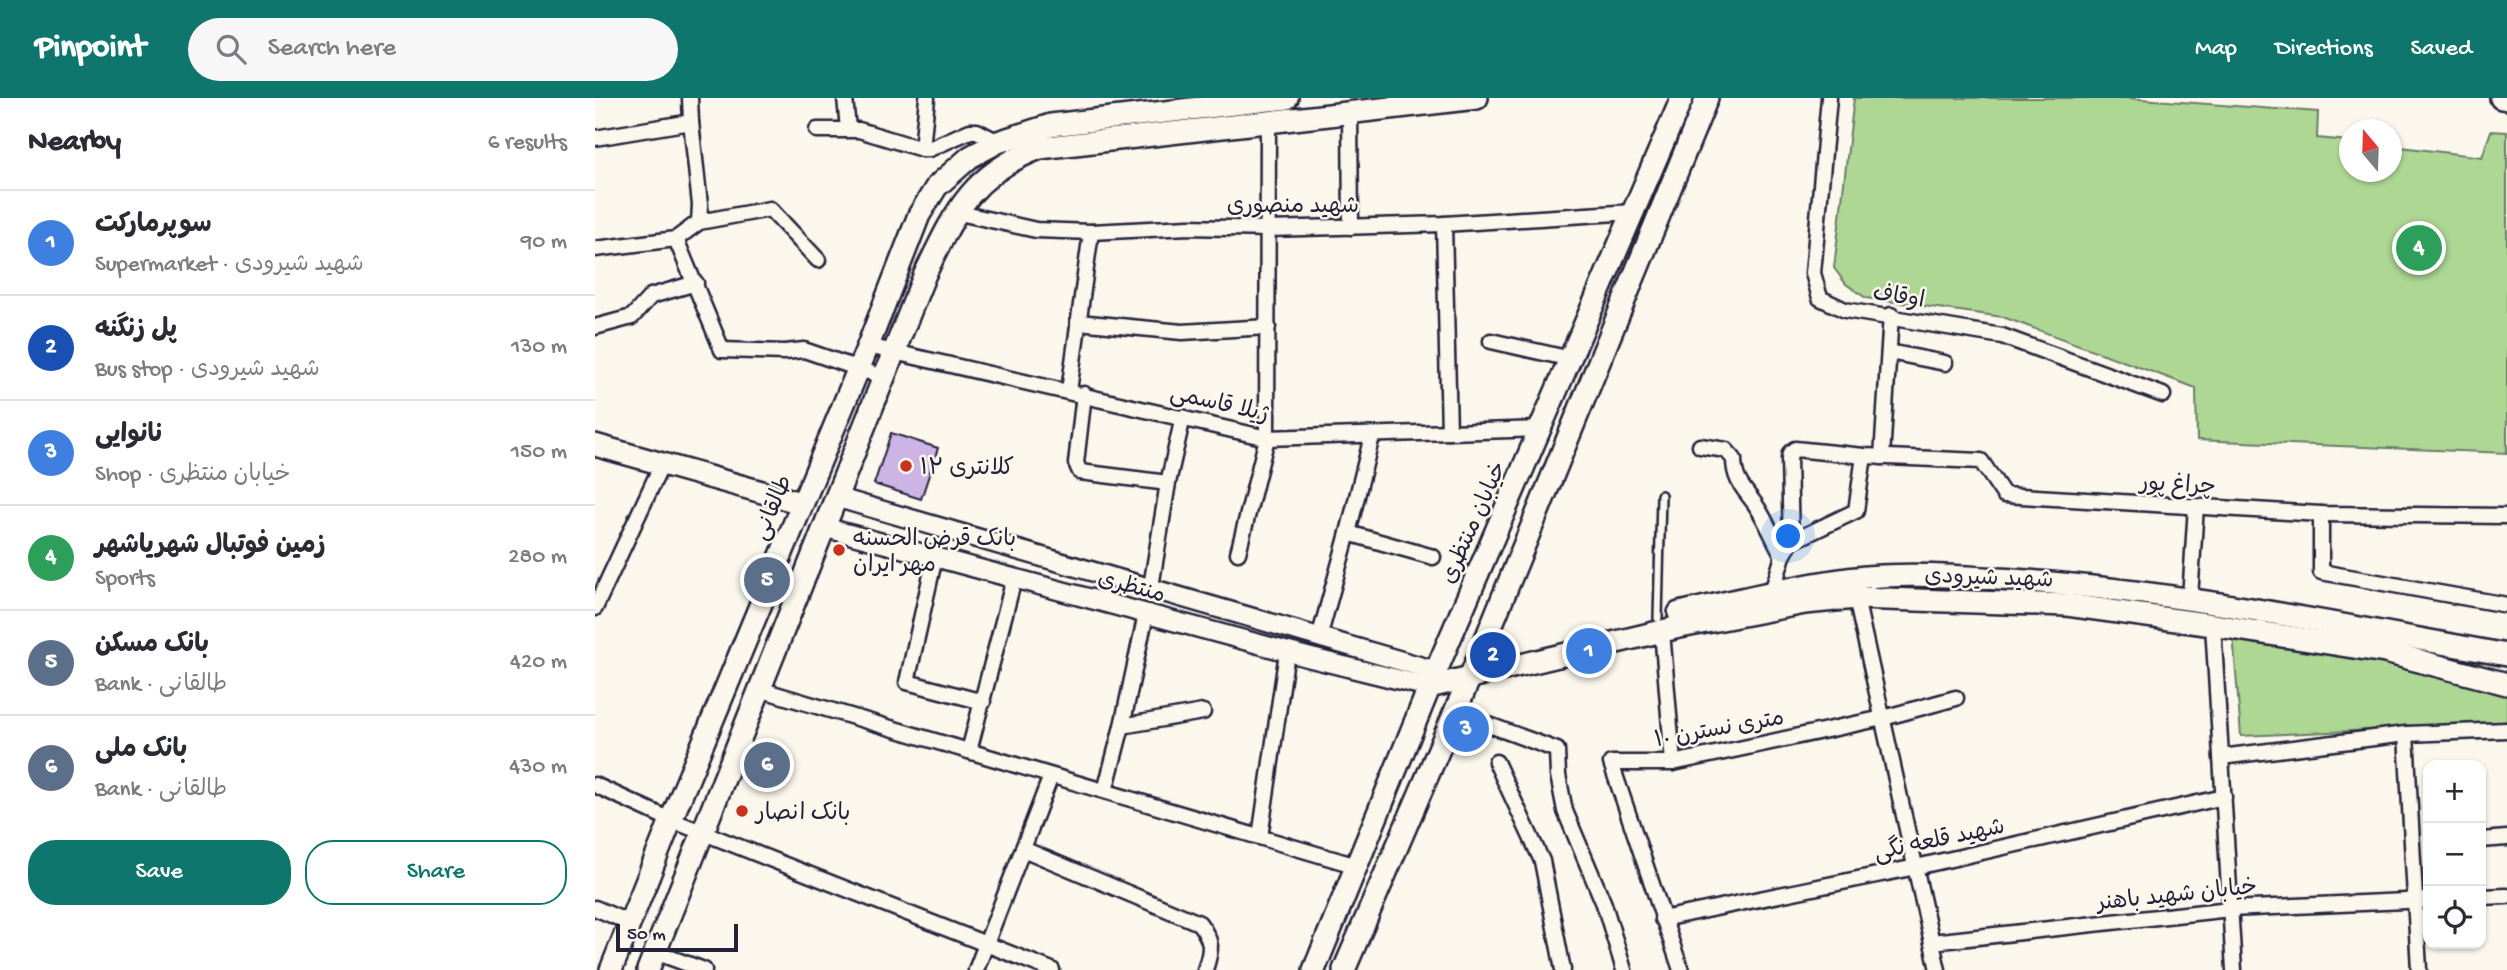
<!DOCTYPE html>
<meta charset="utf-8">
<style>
body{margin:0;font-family:"Gochi Hand","Playpen Sans Arabic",sans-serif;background:#f7f7f7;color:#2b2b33}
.controls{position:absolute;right:21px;bottom:21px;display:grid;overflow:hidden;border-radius:14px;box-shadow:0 2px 5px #0004}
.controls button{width:63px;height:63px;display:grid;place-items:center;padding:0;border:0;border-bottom:2px solid #e1e1e2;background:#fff;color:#2b2b33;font:35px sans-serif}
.compass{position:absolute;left:1744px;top:21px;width:63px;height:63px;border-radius:50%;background:#fff;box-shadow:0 2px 5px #0004;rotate:341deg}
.scale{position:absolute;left:21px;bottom:18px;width:122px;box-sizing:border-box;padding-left:7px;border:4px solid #22223b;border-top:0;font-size:19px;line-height:24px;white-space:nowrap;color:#22223b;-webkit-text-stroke:5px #fbf7ec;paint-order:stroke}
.you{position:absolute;left:1194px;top:439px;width:24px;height:24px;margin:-18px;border:5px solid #fff;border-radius:50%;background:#1a73e8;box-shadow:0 0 0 10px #1a73e833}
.badge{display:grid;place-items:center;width:46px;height:46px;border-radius:50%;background:#0f766e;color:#fff;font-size:23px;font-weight:700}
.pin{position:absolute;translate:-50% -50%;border:4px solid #fff;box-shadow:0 2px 7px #0006}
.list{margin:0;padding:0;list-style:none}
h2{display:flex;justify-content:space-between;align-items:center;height:91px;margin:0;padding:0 28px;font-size:30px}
h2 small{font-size:23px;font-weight:400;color:#7c7c81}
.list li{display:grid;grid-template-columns:46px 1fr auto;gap:21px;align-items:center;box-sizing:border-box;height:105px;padding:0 28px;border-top:2px solid #e1e1e2}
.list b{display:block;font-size:26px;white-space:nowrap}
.list p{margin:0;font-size:23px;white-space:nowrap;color:#7c7c81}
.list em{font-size:23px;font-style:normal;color:#7c7c81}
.actions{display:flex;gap:14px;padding:21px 28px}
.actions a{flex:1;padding:16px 0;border:2px solid #0f766e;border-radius:28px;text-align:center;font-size:24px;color:#0f766e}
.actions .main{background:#0f766e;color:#fff}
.icon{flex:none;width:38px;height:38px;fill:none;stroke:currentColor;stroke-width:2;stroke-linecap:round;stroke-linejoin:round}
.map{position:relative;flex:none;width:1912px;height:872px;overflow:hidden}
header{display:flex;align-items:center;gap:42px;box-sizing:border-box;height:98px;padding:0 35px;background:#0f766e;color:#fff}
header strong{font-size:33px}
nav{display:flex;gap:38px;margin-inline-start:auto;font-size:24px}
.search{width:490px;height:63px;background:#f7f7f7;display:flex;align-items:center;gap:18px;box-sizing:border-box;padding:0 24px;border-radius:38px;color:#7c7c81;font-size:26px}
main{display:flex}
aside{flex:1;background:#fff}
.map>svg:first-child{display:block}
.green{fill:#aed794;stroke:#687c68;stroke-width:2}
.building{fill:#ccb5e4;stroke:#22223b;stroke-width:2}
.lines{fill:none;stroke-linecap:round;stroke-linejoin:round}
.service-casing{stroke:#22223b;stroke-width:12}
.minor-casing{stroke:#22223b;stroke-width:19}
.tertiary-casing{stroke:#22223b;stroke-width:23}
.secondary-casing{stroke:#22223b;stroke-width:26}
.service{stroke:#fbf7ec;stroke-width:7}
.minor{stroke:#fbf7ec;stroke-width:14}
.tertiary{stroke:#fbf7ec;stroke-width:18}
.secondary{stroke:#fbf7ec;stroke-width:21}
.poi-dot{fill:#c8321e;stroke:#fbf7ec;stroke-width:2.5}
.labels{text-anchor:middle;stroke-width:5;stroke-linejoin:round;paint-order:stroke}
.street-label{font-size:23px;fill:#22223b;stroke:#fbf7ec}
.poi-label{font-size:23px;fill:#22223b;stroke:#fbf7ec;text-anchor:start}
</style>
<header>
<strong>Pinpoint</strong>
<div class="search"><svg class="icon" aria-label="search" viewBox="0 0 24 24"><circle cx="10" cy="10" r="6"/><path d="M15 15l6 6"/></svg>Search here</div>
<nav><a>Map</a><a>Directions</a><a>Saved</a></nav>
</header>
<main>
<aside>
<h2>Nearby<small>6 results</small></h2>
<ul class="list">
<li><span class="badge" style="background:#3f7fe0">1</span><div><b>سوپرمارکت</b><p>Supermarket · شهید شیرودی</p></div><em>90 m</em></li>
<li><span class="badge" style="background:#1a4fb4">2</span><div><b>پل زنگنه</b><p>Bus stop · شهید شیرودی</p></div><em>130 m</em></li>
<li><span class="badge" style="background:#3f7fe0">3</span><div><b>نانوایی</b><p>Shop · خیابان منتظری</p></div><em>150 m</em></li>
<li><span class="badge" style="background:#2e9e5b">4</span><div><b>زمین فوتبال شهریاشهر</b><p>Sports</p></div><em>280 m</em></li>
<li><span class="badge" style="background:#5c6f8a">5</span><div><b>بانک مسکن</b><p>Bank · طالقانی</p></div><em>420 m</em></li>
<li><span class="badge" style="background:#5c6f8a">6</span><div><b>بانک ملی</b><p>Bank · طالقانی</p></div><em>430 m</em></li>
</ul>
<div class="actions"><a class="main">Save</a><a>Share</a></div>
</aside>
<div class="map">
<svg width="1912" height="872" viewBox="0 0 1912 872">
<rect width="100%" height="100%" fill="#fbf7ec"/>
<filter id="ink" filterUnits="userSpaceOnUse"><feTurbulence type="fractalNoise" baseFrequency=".0143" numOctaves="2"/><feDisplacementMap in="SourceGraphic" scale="14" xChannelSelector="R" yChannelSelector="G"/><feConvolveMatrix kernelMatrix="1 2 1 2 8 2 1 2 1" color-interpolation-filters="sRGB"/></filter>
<g filter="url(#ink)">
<g class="green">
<polygon points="1259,0 1532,0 1723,14 1722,40 1754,43 1755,74 1797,74 1797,48 1887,59 1896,33 1912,34 1912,355 1602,342 1601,290 1408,219 1271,200 1251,186 1239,170"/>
<polygon points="1638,536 1737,551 1912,589 1912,626 1646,638"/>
</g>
<polygon class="building" points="296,335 343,350 326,401 279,386"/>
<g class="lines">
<defs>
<polyline id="service" points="1063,520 1066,397"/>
<g id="minor">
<polyline points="250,0 253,31"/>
<polyline points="1234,0 1218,175 1225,200 1250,212 1407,238 1568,297"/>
<polyline points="755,15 756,129"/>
<polyline points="96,24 105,107 104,124"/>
<polyline points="222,32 264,32 327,51 334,51 375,33 382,33 403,44"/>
<polyline points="0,40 96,24 95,0"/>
<polyline points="327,51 332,0"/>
<polyline points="360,114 441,132 496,134 594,129 673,131 849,126 1038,114"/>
<polyline points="849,126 854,334"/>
<polyline points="81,141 127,252 190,254 209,252 288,279"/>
<polyline points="0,151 81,141 104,124 175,111 223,162"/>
<polyline points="483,224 587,234 673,229"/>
<polyline points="0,229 37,219 56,198 101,185"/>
<polyline points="896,243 976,261"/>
<polyline points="273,248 672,340 947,331"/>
<polyline points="1294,254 1350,265"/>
<polyline points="474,293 496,134"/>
<polyline points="489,296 481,365 485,374 573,385"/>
<path d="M1105,348l26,4 8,9c0,24 12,31 23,48 10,15 17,33 26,49"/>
<polyline points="1287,359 1296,217"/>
<polyline points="1726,416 1726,474 1912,507"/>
<polyline points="753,435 838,459"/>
<polyline points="1196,444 1194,361 1195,355 1200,351 1269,358 1386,363 1409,397 1726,416 1912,418"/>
<polyline points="643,455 672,340 673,25"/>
<polyline points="340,459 312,584 388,604"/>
<polyline points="556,489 573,385 588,319"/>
<polyline points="1177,494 1188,458 1196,444 1261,413 1269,358"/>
<polyline points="1261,500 1343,872"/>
<polyline points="1595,500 1601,408"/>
<polyline points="0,510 67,366"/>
<polyline points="1618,527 1639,872"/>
<polyline points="1067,533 1078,665"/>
<polyline points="724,540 753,435 777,338"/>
<polyline points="164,591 762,768"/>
<polyline points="859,614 962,652 963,677 970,713 1009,806 1029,872"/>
<polyline points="527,628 608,614"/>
<polyline points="1811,636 1824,872"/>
<polyline points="374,653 419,481"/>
<polyline points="1626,659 1811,636 1912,632"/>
<polyline points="901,664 947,763 968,872"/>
<polyline points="0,687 76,722 457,872"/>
<polyline points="510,693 527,628 551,516"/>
<polyline points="665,739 692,554"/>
<polyline points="1886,742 1912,740"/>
<path d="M428,751l176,74c14,19 13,25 6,47"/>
<polyline points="1886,799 1912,798"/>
<polyline points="0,810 35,825"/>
<polyline points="1067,821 1321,769 1629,699"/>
<polyline points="1337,844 1635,811 1833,802"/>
<polyline points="60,854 109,872"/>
<polyline points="381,872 456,678"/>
<polyline points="1086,872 1016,665 1078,665 1288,620 1361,600"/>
</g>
<g id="tertiary">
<polyline points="240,399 841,573"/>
<polyline points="228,429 716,560 834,589"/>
</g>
<g id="secondary">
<polyline points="1906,0 1912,1"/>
<polyline points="0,347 206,405"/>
<path d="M1084,515c61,-13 124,-30 187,-36 50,-4 99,0 148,3 166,11 330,46 493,75"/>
<polyline points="834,589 1080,530 1210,505 1261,500 1472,507 1618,527 1790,554 1912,586"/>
<polyline points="16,872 76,722 273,248 324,117 342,88 375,59 403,44 456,27 692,0"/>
<path d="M53,872l277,-696c30,-62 46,-100 115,-126l437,-50"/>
<polyline points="719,872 841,573 1087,0"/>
<polyline points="749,872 881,565 1112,0"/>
</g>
</defs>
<use href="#service" class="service-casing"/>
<use href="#minor" class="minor-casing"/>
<use href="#tertiary" class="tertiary-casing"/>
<use href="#secondary" class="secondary-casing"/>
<use href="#service" class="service"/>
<use href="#minor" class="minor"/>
<use href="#tertiary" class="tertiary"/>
<use href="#secondary" class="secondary"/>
</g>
</g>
<g class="poi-dot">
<circle cx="311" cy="368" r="7"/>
<circle cx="244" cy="452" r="7"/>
<circle cx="147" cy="713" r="7"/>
</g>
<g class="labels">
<g class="street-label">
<text x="698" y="114">شهید منصوری</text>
<text transform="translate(1304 197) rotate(9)" y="8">اوقاف</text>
<text transform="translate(625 304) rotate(13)" y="8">ژیلا قاسمی</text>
<text transform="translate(1583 385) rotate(3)" y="8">چراغ پور</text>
<text transform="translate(176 409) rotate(-67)" y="8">طالقانی</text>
<text transform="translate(877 424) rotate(-66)" y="8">خیابان منتظری</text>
<text transform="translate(1394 478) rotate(2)" y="8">شهید شیرودی</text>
<text transform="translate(537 487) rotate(15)" y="8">منتظری</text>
<text transform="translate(1124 629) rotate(-10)" y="8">۱۰ متری نسترن</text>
<text transform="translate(1344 740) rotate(-12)" y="8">شهید قلعه نگی</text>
<text transform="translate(1582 795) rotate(-6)" y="8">خیابان شهید باهنر</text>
</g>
<g class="poi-label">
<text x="325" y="376">کلانتری ۱۲</text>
<text x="258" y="447">بانک قرض الحسنه<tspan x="258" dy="26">مهر ایران</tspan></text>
<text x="161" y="721">بانک انصار</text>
</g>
</g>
</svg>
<div class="controls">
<button>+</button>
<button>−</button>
<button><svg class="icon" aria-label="locate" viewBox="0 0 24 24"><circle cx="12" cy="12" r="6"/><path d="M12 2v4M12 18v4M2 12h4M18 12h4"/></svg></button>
</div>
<svg class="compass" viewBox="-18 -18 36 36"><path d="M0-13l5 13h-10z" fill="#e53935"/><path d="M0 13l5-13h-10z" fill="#7c7c81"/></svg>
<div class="scale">50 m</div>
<div class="you"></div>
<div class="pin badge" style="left:994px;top:553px;background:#3f7fe0">1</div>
<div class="pin badge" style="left:898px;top:557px;background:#1a4fb4">2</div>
<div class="pin badge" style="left:871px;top:631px;background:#3f7fe0">3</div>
<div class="pin badge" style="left:1824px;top:150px;background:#2e9e5b">4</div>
<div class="pin badge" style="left:172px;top:482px;background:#5c6f8a">5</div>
<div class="pin badge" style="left:172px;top:667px;background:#5c6f8a">6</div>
</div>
</main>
